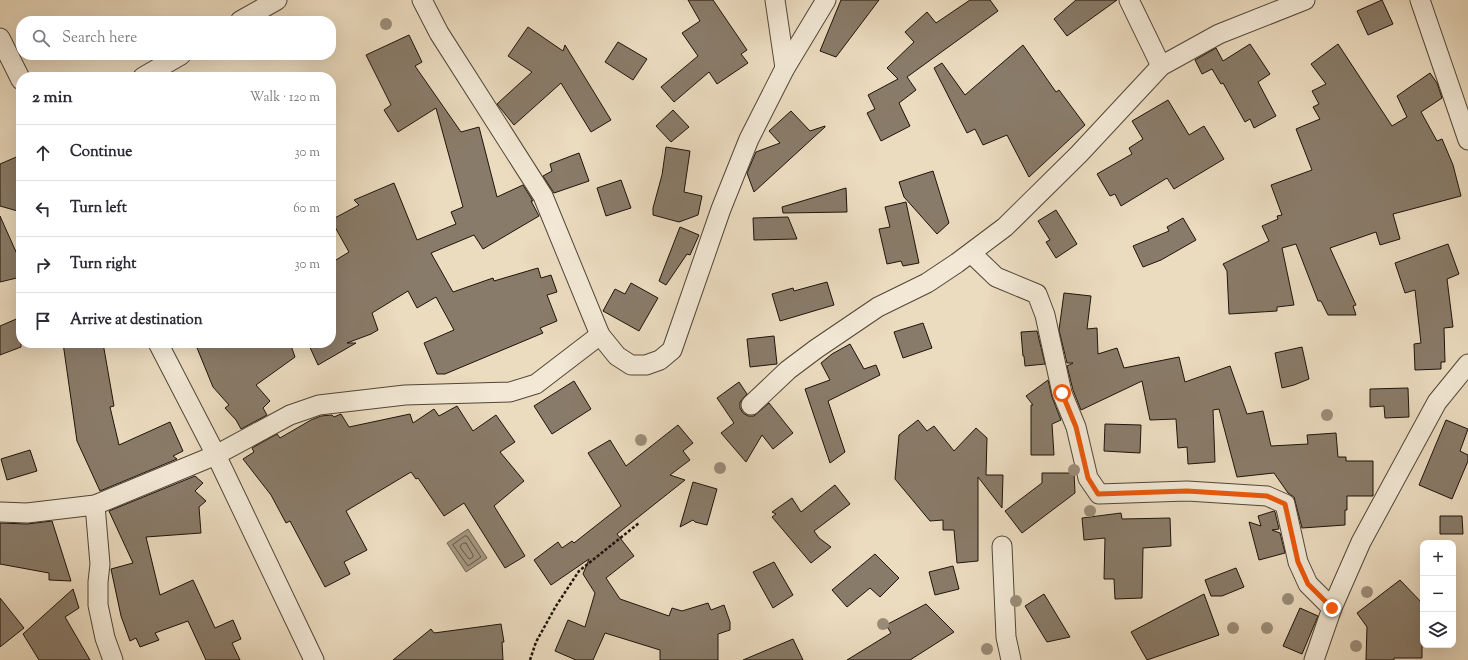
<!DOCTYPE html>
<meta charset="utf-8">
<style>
body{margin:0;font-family:"Sorts Mill Goudy",serif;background:#f2f2f3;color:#2b2b33}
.controls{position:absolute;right:12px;bottom:12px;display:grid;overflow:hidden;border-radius:8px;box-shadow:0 4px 16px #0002}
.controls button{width:36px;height:36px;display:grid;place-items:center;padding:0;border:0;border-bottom:1px solid #e1e1e2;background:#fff;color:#2b2b33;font:20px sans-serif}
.stop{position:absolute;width:12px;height:12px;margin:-9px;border:3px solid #ea580c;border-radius:50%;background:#fff}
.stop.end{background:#ea580c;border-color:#fff;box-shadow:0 1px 4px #0008}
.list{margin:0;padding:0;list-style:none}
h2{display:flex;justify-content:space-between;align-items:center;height:52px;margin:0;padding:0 16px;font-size:17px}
h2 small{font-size:13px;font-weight:400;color:#7c7c81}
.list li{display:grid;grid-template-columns:26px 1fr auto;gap:12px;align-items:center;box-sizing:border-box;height:56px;padding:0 16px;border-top:1px solid #e1e1e2}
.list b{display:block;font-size:15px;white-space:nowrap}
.list em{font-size:13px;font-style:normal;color:#7c7c81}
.icon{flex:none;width:22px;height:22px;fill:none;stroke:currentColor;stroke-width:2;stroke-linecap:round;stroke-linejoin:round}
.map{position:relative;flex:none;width:1468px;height:660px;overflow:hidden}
.search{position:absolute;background:#fff;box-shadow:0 4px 16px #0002;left:16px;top:16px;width:320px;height:44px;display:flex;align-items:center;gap:10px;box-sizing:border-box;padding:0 14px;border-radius:16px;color:#7c7c81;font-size:15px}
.panel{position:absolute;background:#fff;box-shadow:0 4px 16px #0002;left:16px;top:72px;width:320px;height:276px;border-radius:16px}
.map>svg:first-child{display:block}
.water{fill:#a59782;stroke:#6f6352}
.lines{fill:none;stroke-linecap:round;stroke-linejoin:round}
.shore{stroke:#625646;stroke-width:1}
.building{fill:#897b69;stroke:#1e140b}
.street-casing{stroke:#514638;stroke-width:21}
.path{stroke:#1e140b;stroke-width:2.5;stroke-dasharray:3 2;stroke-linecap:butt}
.street{stroke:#f2e8d5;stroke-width:19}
.tree{fill:#9b8d79}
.route{stroke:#ea580c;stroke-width:5}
</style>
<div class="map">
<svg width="1468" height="660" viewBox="0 0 1468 660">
<rect width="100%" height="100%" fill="#ebdbbf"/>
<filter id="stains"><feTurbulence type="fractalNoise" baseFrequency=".005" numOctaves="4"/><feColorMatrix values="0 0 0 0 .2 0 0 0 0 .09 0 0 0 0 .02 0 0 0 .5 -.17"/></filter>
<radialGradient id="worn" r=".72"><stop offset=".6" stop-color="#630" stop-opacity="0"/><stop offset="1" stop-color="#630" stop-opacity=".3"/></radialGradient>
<polygon class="water" points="468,529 487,558 466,572 447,543"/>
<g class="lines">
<g class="shore">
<polygon points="465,536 467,536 481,557 468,566 453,545"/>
<polygon points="464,543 466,543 473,555 473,557 470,559 468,558 460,547 461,545"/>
</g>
</g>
<g class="building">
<polygon points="688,0 713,0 747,50 741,54 748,63 717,84 709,72 674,102 661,87 698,56 682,33 700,21"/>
<polygon points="841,0 879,0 836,57 820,51"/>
<polygon points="970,0 990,0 998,11 907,77 916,90 899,103 910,126 881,141 867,113 875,109 868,95 898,79 887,68 914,42 905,32 927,12 936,23"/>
<polygon points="1076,0 1117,0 1067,36 1054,19"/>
<polygon points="1382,0 1393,24 1368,35 1357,11"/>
<polygon points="528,27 563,51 565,45 611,120 591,132 561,83 514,125 497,104 532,72 508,56"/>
<polygon points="409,35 422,62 415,66 461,132 479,127 497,197 523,185 533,201 531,201 539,216 483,249 474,235 431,253 453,292 493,278 494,281 538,268 541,278 551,275 557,292 547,295 557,321 540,328 543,333 445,374 437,374 424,343 454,330 436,297 417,308 408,291 372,313 378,330 371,334 347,343 356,343 318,365 308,343 331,343 331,263 349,252 331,220 359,205 354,200 394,183 417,240 456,224 451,212 463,207 436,108 398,132 384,110 391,105 366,55"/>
<polygon points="618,42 647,59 633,80 605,62"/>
<polygon points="1250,44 1270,74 1258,82 1276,116 1254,128 1250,119 1245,122 1223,83 1221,84 1212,69 1202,74 1195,60 1216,48 1223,61"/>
<polygon points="1338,44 1392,126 1407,117 1397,96 1430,73 1437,83 1442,98 1421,112 1437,141 1442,139 1453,165 1461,196 1393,214 1400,239 1380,245 1376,232 1330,248 1356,305 1353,306 1356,315 1328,315 1321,301 1318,301 1296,244 1282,248 1294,305 1277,307 1277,311 1229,314 1227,271 1223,264 1269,241 1262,226 1278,219 1277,216 1282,215 1271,185 1312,170 1296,129 1320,119 1313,107 1319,104 1312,91 1326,84 1311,64"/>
<polygon points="1023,45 1056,92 1059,90 1085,125 1029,177 1007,135 983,145 975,129 967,133 934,68 942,63 965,95"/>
<polygon points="1168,100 1189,135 1204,126 1224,159 1174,189 1167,178 1121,206 1115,194 1110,196 1097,174 1132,154 1129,148 1143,139 1132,121"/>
<polygon points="673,110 689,127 671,142 656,126"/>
<polygon points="791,111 810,131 825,126 825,127 754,192 747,173 756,152 780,143 769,131"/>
<polygon points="666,147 690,151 684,192 702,196 698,215 679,222 653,215 653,208 662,175"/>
<polygon points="579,153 589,181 554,193 543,176 552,171 550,164"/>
<polygon points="21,155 21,212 0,206 0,164"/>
<polygon points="933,171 949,223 937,234 904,197 899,182"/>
<polygon points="621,180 631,208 606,216 597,188"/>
<polygon points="846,188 847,212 783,213 782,207"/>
<polygon points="906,202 919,263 903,266 901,261 887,264 879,229 890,227 885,207"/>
<polygon points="1056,210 1077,244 1056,258 1046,242 1050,240 1038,221"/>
<polygon points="0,216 21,263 21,277 0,282"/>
<polygon points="788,217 797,239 754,240 753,218"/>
<polygon points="1183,218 1196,240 1161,260 1143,267 1133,246 1169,231 1167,227"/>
<polygon points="680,227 699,235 690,255 687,254 666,285 659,281"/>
<polygon points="1448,244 1459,274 1447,279 1453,327 1444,328 1445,362 1441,362 1441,369 1415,370 1414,344 1421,343 1415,290 1405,293 1395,263"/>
<polygon points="827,282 834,305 780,321 772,294 793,288 794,291"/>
<polygon points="631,283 658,298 639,331 603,311 615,289 625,294"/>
<polygon points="1064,293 1091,296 1087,329 1097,328 1098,354 1117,348 1124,368 1179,357 1185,382 1230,366 1247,414 1263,411 1271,446 1308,444 1307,435 1336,433 1338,457 1346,457 1346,461 1373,461 1373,496 1347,496 1347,510 1345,510 1345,525 1302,528 1294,497 1288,493 1274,473 1237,477 1219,409 1213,410 1215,462 1188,464 1187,447 1178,448 1176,419 1150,420 1142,381 1081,410 1073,390 1067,366 1073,363 1067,363 1059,330"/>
<polygon points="21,317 21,347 0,355 0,326"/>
<polygon points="923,323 932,348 903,358 894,332"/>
<polygon points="1037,331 1045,364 1025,366 1024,356 1023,356 1021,332"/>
<polygon points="774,336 777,364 750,367 747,339"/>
<polygon points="63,343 103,343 114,406 110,407 119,445 170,422 183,451 173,456 177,459 100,491 77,441"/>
<polygon points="195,343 290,343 295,357 256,385 270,401 263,408 267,415 241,429 236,420 225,408 229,405 213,387"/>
<polygon points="850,344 864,369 876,365 880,375 828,401 845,452 830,463 805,389 830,380 821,363 832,354"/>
<polygon points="1302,347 1309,379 1294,385 1282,388 1275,353"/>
<polygon points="1048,380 1052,397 1061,420 1052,424 1054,455 1031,455 1031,405 1033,405 1026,396"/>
<polygon points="574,381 591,409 552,434 534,406"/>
<polygon points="739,382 747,394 740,402 740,408 743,413 748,416 754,416 769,403 793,433 773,449 762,435 746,462 721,433 734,423 717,398"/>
<polygon points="1408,388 1409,417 1385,418 1384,406 1370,407 1370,389"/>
<polygon points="457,406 473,431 496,415 515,442 500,452 524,481 494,506 525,556 505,568 464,503 444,516 418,478 416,479 411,472 346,511 367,550 344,562 350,574 325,587 290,521 286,523 271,495 243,459 254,452 252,448 277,434 280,438 311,420 321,416 332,415 334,417 341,414 349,427 410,414 413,423 434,409 439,416"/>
<polygon points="918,420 927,431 934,426 954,451 976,428 987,438 986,475 1003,475 1002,508 978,477 978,561 957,563 954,530 943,530 943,520 930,521 895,479 899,435"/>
<polygon points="1446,420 1468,429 1460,451 1468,455 1468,461 1452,499 1419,485"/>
<polygon points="1105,424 1141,425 1140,453 1104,451"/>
<polygon points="678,425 693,443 683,451 690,460 670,475 685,480 617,534 634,556 606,578 620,599 669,616 672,608 682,611 708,603 711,610 724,605 730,622 730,630 718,634 718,660 660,660 660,650 605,633 593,660 576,660 555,651 568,620 585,627 595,593 583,574 589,559 551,585 534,560 558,542 562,548 572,541 574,543 621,506 588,453 610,440 626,466"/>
<polygon points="30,450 37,471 7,480 1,459"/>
<polygon points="1042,473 1074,473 1075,493 1022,533 1005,511 1042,483"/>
<polygon points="195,476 203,483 195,491 206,501 199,507 201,533 146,537 160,595 193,580 215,628 233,620 241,639 232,643 240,660 206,660 188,621 155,633 159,640 140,647 136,638 130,641 121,616 111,569 133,563 109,511"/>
<polygon points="693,482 717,489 707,525 695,522 693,520 680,527"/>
<polygon points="835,485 850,504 814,531 819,538 831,547 811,563 772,517 776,514 772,512 792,498 801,512"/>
<polygon points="1274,511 1275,512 1279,529 1272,530 1280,533 1285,553 1259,560 1249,522 1261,526 1258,516"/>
<polygon points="1121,513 1122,519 1170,518 1171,546 1143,548 1142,598 1115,599 1114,579 1104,579 1105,538 1084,540 1082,518"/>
<polygon points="1440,516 1462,516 1463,534 1440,534"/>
<polygon points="52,521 71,581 49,580 49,573 0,564 0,523 27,524"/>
<polygon points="875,554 899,578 880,597 870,588 847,607 832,590"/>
<polygon points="774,562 793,595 773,608 753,572"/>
<polygon points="953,566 959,589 935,595 929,572"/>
<polygon points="1236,568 1244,587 1222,596 1211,596 1205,580"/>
<polygon points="1400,580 1423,604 1423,617 1422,619 1422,658 1394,658 1394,660 1366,660 1367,627 1357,613"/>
<polygon points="73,589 79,608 65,617 90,660 39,660 23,634"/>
<polygon points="1044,594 1070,637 1047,642 1025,606"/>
<polygon points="1204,594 1219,635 1147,660 1131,632"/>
<polygon points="0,598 24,628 0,647"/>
<polygon points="926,604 954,632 910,660 847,660 891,633 886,625"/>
<polygon points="1300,608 1318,616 1302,654 1283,646"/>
<polygon points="501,624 504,642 502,642 503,660 393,660 431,629 434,633"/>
<polygon points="793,639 803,660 743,660"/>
</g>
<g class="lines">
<defs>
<g id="street">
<polyline points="422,0 439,33 543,196 600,335 617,356 631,365 646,365 660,360 672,350 721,209 749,139 785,68 826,0"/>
<polyline points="775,0 785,68"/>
<polyline points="1129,0 1161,66"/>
<polyline points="1420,0 1468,140"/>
<polyline points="240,21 277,0"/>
<polyline points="0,38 21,80"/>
<polyline points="143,77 181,55"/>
<polyline points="971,253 996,277 1037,294 1045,315 1062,393 1076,427 1088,478 1099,494 1187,491 1267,496 1285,504 1298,562 1308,584 1332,608"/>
<polyline points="158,343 216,455 314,660"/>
<polyline points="751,405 788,370 816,349 878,307 927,283 957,263 1005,227 1079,154 1161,66 1219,34 1305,0"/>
<polyline points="95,505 100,564 98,582 98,605 105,638 113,660"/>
<polyline points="0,512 27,513 95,505 216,455 290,415 319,405 405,395 510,392 536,384 600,335"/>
<polyline points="1002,546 1006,637 1011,660"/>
<polyline points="1314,660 1332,608 1361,542 1437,402 1468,364"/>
</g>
</defs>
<use href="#street" class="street-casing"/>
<polyline class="path" points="530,660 536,642 556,606 579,571 639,523"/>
<use href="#street" class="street"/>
</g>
<g class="tree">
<circle cx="386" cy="24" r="6"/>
<circle cx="1327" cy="415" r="6"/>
<circle cx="641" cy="440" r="6"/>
<circle cx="720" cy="468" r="6"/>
<circle cx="1074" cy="470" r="6"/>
<circle cx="1090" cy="511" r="6"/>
<circle cx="1367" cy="592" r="6"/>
<circle cx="1288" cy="599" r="6"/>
<circle cx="1016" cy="601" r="6"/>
<circle cx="883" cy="624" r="6"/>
<circle cx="1233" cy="628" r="6"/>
<circle cx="1267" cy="628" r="6"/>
<circle cx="1356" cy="646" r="6"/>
<circle cx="987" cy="649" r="6"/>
</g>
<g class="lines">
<polyline class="route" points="1062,393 1076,427 1088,478 1098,494 1187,491 1267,496 1285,504 1298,562 1308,584 1332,608"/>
</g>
<rect width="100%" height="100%" filter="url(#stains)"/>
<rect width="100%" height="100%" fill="url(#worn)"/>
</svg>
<div class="controls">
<button>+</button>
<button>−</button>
<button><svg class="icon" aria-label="layers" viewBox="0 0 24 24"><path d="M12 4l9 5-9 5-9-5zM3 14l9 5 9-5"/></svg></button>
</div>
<div class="stop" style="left:1062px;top:393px"></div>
<div class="stop end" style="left:1332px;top:608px"></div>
<div class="search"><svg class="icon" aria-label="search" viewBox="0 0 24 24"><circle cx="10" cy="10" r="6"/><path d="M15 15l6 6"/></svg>Search here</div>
<section class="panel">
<h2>2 min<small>Walk · 120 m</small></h2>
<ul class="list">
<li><svg class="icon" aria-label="ahead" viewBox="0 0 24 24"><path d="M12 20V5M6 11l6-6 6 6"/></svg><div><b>Continue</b></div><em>30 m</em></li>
<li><svg class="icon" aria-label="left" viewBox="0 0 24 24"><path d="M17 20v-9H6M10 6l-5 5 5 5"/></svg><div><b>Turn left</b></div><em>60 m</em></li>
<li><svg class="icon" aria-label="right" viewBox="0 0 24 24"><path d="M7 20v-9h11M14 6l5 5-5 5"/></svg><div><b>Turn right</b></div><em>30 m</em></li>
<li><svg class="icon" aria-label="arrive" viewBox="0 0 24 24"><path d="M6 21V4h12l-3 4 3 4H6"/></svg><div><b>Arrive at destination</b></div></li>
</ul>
</section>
</div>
